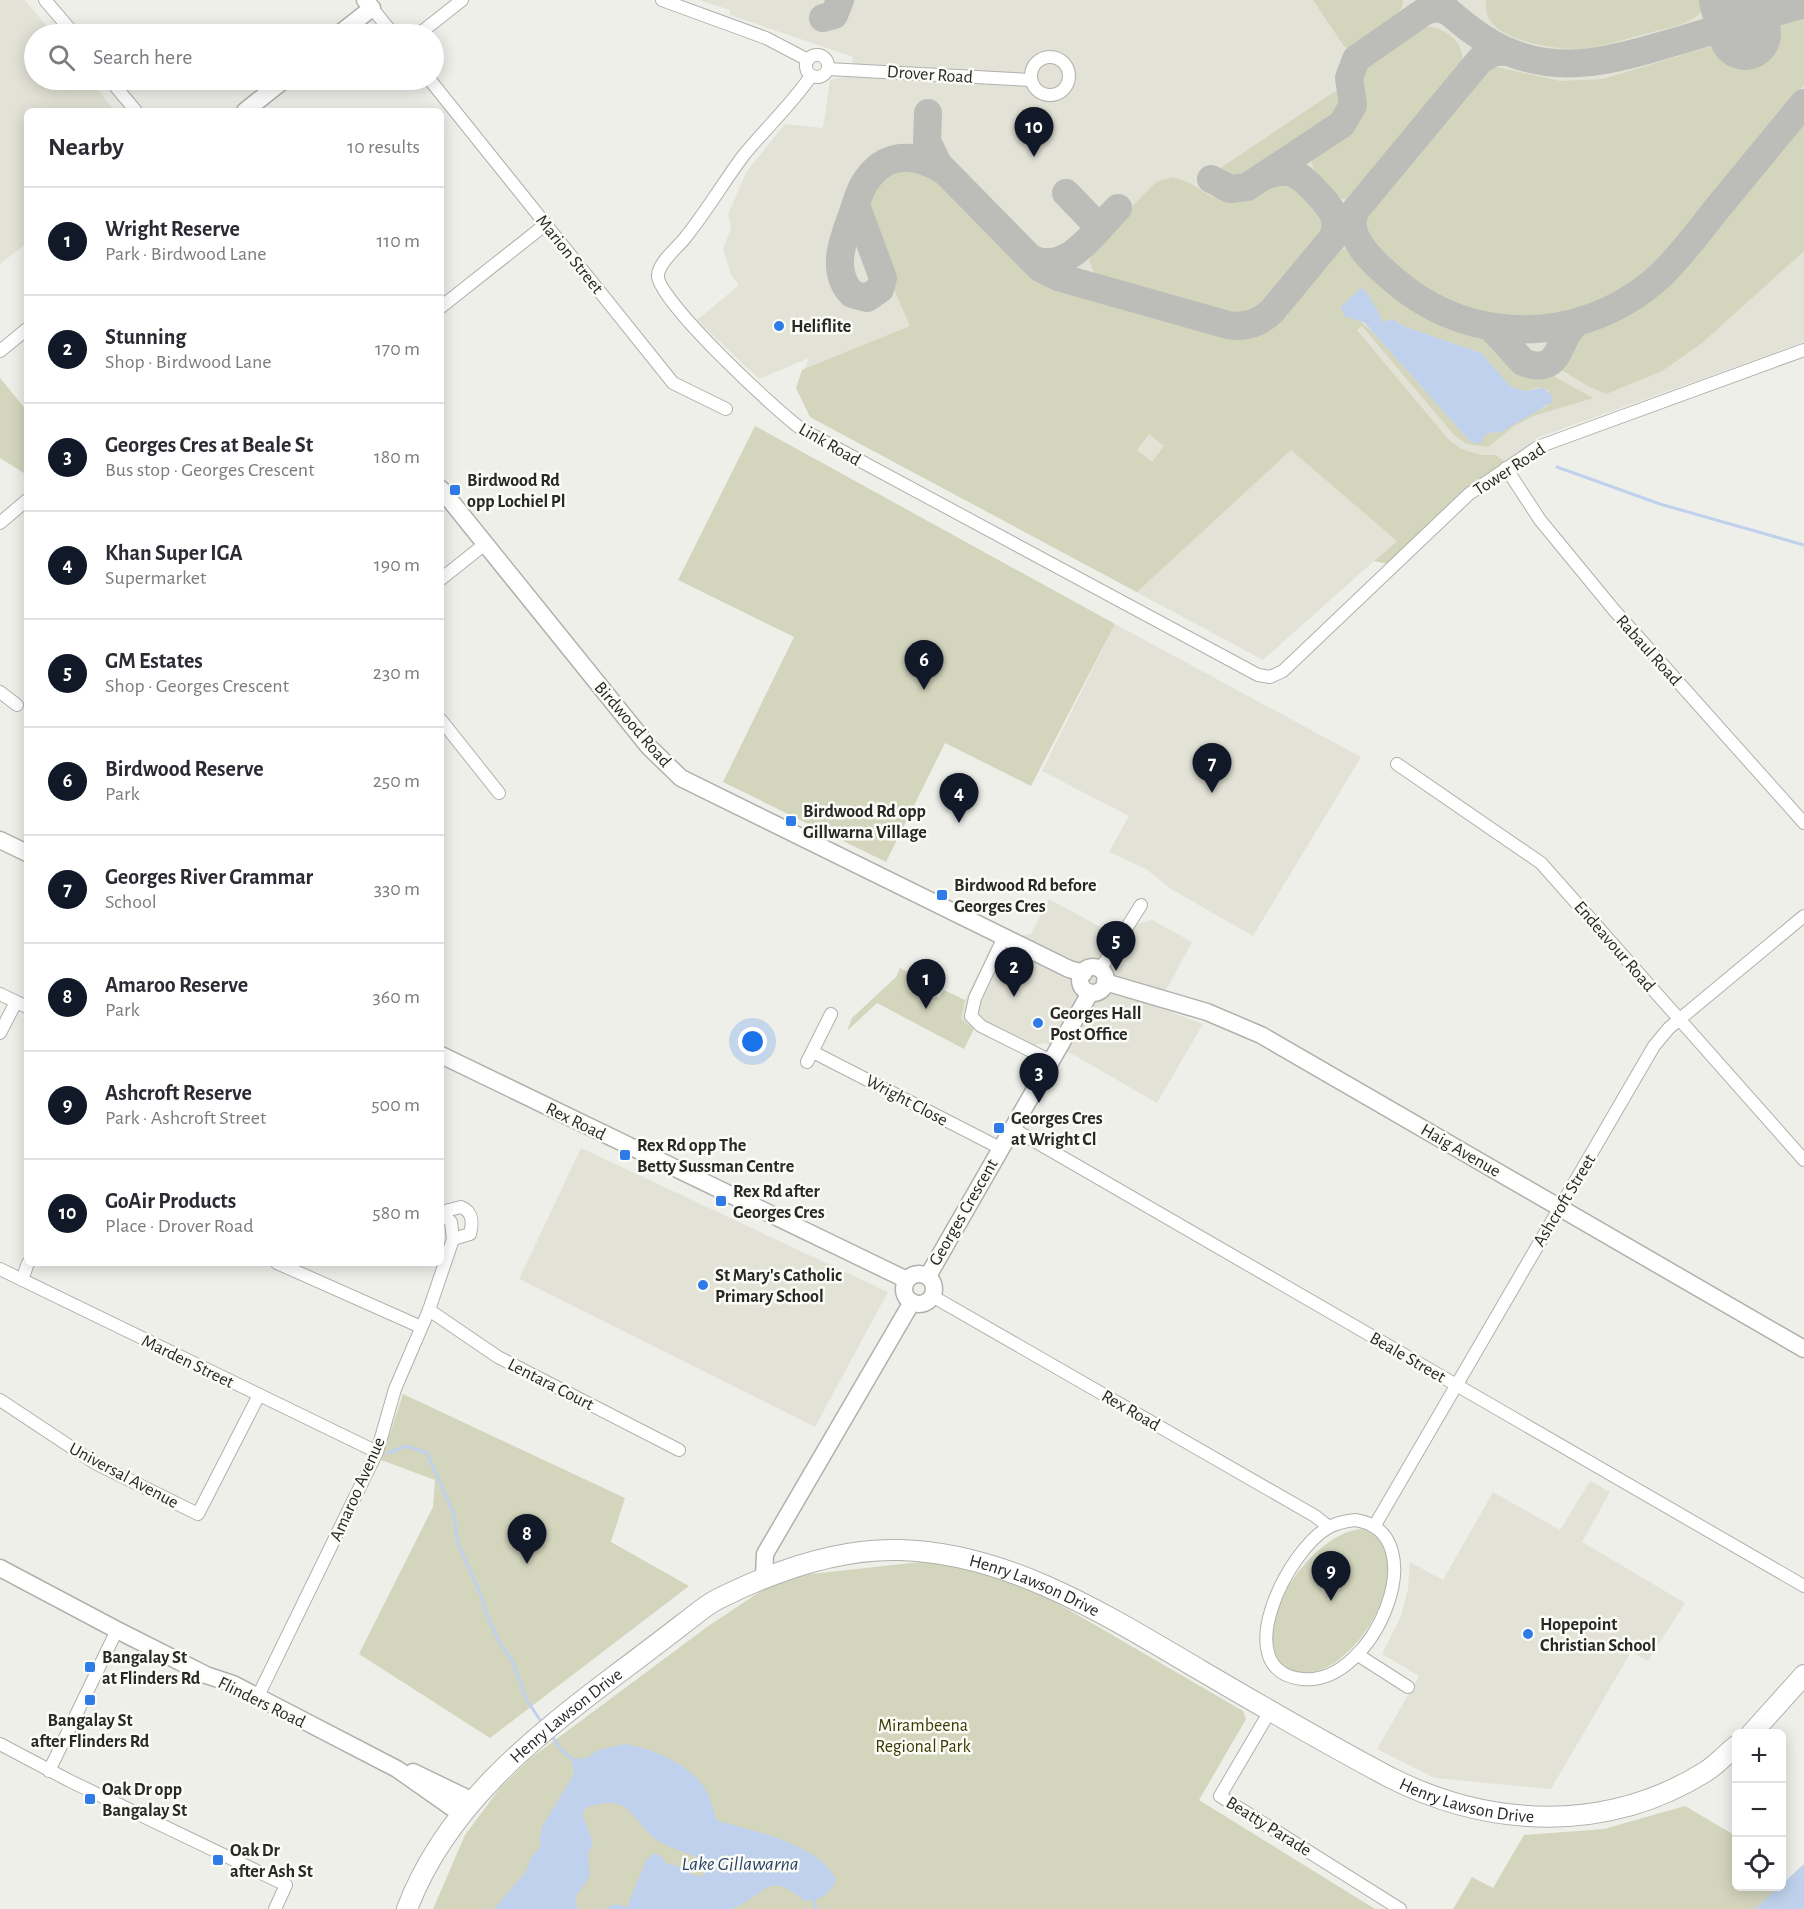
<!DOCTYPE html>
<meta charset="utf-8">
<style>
body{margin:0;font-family:"Alegreya Sans",sans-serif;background:#f2f2f3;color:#2b2b33}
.controls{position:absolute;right:18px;bottom:18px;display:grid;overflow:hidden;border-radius:9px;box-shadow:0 3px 15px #0003}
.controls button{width:54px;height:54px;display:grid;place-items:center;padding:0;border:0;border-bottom:2px solid #e1e1e2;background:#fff;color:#2b2b33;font:30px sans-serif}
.you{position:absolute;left:753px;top:1042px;width:21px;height:21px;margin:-15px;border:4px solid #fff;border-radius:50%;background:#1a73e8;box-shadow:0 0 0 9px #1a73e833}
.badge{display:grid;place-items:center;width:39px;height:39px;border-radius:50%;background:#111827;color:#fff;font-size:20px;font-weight:700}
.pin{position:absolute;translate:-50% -50px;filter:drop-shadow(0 2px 3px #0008)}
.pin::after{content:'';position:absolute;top:32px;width:21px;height:18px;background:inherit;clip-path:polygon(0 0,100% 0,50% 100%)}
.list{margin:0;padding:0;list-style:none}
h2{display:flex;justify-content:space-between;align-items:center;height:78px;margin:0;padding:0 24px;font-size:26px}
h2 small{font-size:20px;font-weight:400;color:#7c7c81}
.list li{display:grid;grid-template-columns:39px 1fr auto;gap:18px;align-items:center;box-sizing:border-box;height:108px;padding:0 24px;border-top:2px solid #e1e1e2}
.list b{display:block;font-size:22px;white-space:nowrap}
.list p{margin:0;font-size:20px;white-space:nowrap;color:#7c7c81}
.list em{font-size:20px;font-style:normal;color:#7c7c81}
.icon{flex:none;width:33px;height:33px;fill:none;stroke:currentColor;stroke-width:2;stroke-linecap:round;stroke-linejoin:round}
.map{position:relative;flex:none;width:1804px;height:1909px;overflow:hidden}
.search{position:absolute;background:#fff;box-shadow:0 3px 15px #0003;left:24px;top:24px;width:420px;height:66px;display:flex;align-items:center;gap:15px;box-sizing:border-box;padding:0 21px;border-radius:33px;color:#7c7c81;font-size:22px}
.panel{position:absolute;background:#fff;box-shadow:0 3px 15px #0003;left:24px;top:108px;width:420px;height:1158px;border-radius:9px}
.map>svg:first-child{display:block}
.built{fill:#e2e2d6}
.green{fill:#d4d5bd;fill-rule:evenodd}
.water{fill:#bfd1ec}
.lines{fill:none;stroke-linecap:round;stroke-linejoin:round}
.stream{stroke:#bfd1ec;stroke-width:3}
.taxiway{stroke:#bcbcb8;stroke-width:28}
.runway{stroke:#bcbcb8;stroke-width:72}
.street-casing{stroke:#b0b1ac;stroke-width:14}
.secondary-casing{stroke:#b0b1ac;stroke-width:19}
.primary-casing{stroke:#b0b1ac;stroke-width:22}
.street{stroke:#fff;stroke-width:12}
.secondary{stroke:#fff;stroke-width:16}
.primary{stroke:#fff;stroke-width:20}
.poi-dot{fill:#2f7ce8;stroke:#fcfcf7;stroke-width:2}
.labels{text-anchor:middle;stroke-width:5;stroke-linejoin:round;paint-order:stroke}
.street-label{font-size:18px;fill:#282927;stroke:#fcfcf7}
.poi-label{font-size:18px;font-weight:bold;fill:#282927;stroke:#fcfcf7;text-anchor:start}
.park-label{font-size:18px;fill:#3a3a02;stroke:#fcfcf7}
.water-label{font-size:20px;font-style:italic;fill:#2b446a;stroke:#fcfcf7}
</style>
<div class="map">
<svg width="1804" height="1909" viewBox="0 0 1804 1909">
<rect width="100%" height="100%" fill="#efefea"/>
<g class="built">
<polygon points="0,0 25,0 53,34 34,34 34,80 90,80 115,111 27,111 27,243 0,264"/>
<polygon points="698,0 1804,0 1804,342 1537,438 1509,460 1447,496 1263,660 810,417 797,388 809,358 759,379 697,320 739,285 731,275 723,249 731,228 728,214 747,171 785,124 823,128 830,80 852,75 853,57 730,15 730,10"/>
<polygon points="1115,624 1361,757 1253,936 1171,889 1146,869 1109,852 1129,816 1042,771"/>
<polygon points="1049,899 1108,931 1152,920 1192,942 1157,1007 1203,1024 1157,1103 1074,1055 1044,1043 1036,1045 1030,1056 967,1025 961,1019 965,1000 994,940 1031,934"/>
<polygon points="581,1148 888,1292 815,1427 519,1279"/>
<polygon points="1590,1481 1610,1492 1582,1542 1685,1603 1648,1661 1631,1652 1551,1789 1435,1778 1377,1749 1419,1676 1382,1654 1401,1616 1408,1589 1410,1562 1443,1580 1493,1492 1560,1530"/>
</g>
<g class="green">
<path d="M1313,0h90c2,17 -38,43 -54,49l-5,-3z"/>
<path d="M1486,0h222v1c-9,24 -42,27 -63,33 -18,4 -36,11 -55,14 -26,4 -83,-5 -99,-26 -5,-6 -5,-15 -5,-22z"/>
<path d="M1804,18v67l-138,168c-69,72 -173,90 -255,26 -19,-14 -33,-32 -48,-50l-1,-9 3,-6 121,-145 11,-2 63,14 43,-2z"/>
<path d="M1422,27c23,-2 48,18 38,42l-105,127c-19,13 -45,-20 -43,-38l44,-36 6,-15v-33l7,-15z"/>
<path d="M1334,92l7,1c6,8 2,18 -5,24l-92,61 -14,2 -8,-5v-8z"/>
<polygon points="1804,121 1804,251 1702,343 1662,371 1606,394 1588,386 1558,368 1580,333 1627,314 1672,279"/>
<path d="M908,163l12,2 15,8 93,98 25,15 177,49c47,4 75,-49 102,-81 6,-5 11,-6 19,-3l32,34 29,23 34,17 48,14 26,30 8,4 18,-1 47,26 -60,18 -19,10 -26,21 -21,-3 -13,-9 -92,-109 -5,4 92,110 12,9 20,6h15l9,7 -42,31 -75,71 -14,-3 23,-20 -106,-91 -154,142 -327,-175 -14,-29 6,-18 108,-44 -47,-108c-2,-28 15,-53 45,-55zM1369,295l5,14 10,13 9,-3 10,7 78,27 30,34 14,4 12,-3 12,2 -1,16 -22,9 -25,17 -14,1 -16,9 -97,-109 -17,-14zM1149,434l15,12 -12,16 -15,-12z"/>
<path d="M1173,177l17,6 23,15 4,-4c33,13 46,-19 73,-11l32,35 2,13 -63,78 -16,7 -18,-1 -123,-34 -9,-6 -6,-14 7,-18 60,-61z"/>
<polygon points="0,378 27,411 27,475 0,458"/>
<polygon points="755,426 1115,624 1031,786 945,743 886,862 723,782 794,637 678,580"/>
<polygon points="900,968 922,979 918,988 939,998 944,990 965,1000 961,1019 974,1029 964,1049 877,1003 847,1031 852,1018 896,977"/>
<polygon points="403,1394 625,1498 611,1542 689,1586 490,1738 359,1654 433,1507 435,1480 381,1460"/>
<path d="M1363,1529c60,24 1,134 -50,143 -9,2 -22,2 -30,-6 -38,-39 31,-136 80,-137z"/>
<polygon points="929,1561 1007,1578 1052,1600 1243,1711 1246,1719 1199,1800 1375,1909 433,1909 465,1835 500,1788 531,1758 707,1627 764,1589 802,1575"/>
<polygon points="1685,1806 1736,1836 1736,1886 1781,1887 1755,1909 1453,1909 1472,1877 1493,1888 1524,1835 1604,1829"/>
</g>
<g class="water">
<path d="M1361,288c11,7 15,23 23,34l9,-3 10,7 78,27 30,34 14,4 19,-3 8,8v6l-51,30 -14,1 -8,11 -8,-2 -106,-119 -21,-7 -3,-9z"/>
<path d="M626,1744c28,5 65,21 80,46 5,10 7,21 11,31 35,9 104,24 119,59 -7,16 -15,19 -31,21 -40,-32 -36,-7 -74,8h-126l10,-5 12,3 19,-47 9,-7 7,4 3,6c15,1 22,12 36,14l4,-4 -1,-10c-12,-11 -28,-12 -42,-20 -33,-19 -26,-53 -77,-35l-2,7 10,28 -5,11 2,22c-6,12 -21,20 -11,33h-85l32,-38 5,-13 10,-12 -2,-7 4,-14 31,-51 -3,-15 15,-1 12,-8z"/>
<polygon points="1804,1864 1804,1909 1755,1909"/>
</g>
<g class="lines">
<g class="stream">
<polyline points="1557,467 1660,504 1804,545"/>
<polyline points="388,1453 406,1446 427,1453 454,1514 458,1544 479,1590 488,1618 501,1645 513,1662 526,1699 542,1723"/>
<polyline points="551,1735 562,1751 572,1759"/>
<polyline points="813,1897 816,1909"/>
</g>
<g class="taxiway">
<path d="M1435,0c24,21 49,43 79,54 59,22 114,1 171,-15 39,-12 79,-23 119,-35"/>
<polyline points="823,18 834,15 840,0"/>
<path d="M928,113l-1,28 11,23 102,104 18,9 170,48c17,3 32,-2 44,-14l208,-251 14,-8h15"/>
<path d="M1265,176c9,-4 18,-6 28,-3 11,4 37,32 41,43 3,8 2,15 -2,23"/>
<polyline points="1211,179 1230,189 1247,187 1342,124 1353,105 1349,78 1356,59 1425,11 1436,8 1448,11"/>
<polyline points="1066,193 1099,227"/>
<path d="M856,205l27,73 -3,11 -13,9 -15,-4c-22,-23 -9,-54 0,-79 4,-10 6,-21 12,-31 20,-33 51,-32 80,-13"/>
<path d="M1355,212c-12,25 22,54 40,69 30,26 68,43 107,47 58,7 117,-14 159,-53 22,-21 40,-47 59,-70 28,-34 56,-68 84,-102"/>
<path d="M1030,258c36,19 65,-27 88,-50"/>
<path d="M1491,327l32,35c41,16 33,-27 55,-40"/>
</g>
<polyline class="runway" points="1735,0 1745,34"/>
<defs>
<g id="street">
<polyline points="45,0 74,34"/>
<polyline points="662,0 766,38 808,60"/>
<polyline points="372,8 393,34"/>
<polyline points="419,34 462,0"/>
<circle cx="817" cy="66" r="11"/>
<circle cx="1050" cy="76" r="19"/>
<polyline points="828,69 1031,80"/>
<path d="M811,76c-20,29 -46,53 -68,80 -20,27 -37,56 -58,82 -8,10 -26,24 -27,37 -3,23 121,139 145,155l455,245 12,2 13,-6 186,-177 69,-47 266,-97"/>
<polyline points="110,80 136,111"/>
<polyline points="430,80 673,383 726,409"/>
<polyline points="441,307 546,224"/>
<polyline points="0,351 27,329"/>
<polyline points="1506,468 1540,520 1614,610 1804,823"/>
<polyline points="0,523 27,500"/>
<polyline points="441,579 485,544"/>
<polyline points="0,692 17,705"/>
<polyline points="441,720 499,793"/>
<polyline points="1397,764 1541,863 1804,1160"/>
<polyline points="1004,937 975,998 971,1016 981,1026 1051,1061"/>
<polyline points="1101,968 1141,905"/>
<polyline points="0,994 27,1007"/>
<polyline points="0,1033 16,1002"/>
<polyline points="813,1052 1000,1148"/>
<polyline points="807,1062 831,1014"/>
<polyline points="1012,1128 1804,1586"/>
<path d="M441,1212l20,-5c12,5 12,15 9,27l-17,5"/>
<polyline points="277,1263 421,1327"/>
<polyline points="0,1269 377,1452"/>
<polyline points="22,1280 28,1263"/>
<polyline points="932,1296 1315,1516 1329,1527"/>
<polyline points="429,1310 498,1357 679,1450"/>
<polyline points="0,1400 95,1463 198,1514 259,1395"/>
<path d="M1355,1520c83,12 19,167 -53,159 -75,-8 -15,-129 27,-152 8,-4 17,-6 26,-7z"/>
<polyline points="1375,1525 1654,1046 1669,1028 1804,916"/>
<polyline points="1358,1655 1408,1687"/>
<polyline points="257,1698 377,1452 395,1389 429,1310 453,1239 451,1222 441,1213"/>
<polyline points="1270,1711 1220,1796 1400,1909"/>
<polyline points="0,1744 70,1781 286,1885 275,1909"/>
<polyline points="49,1771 117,1630"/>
</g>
<g id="secondary">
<polyline points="339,34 372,8 365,0"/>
<polyline points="245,111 284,80"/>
<polyline points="441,489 649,747 681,778 1069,969 1084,973"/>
<polyline points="0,840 27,853"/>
<circle cx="1093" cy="980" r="13"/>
<polyline points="1105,982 1207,1012 1261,1035 1804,1349"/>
<polyline points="441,1055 907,1280"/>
<circle cx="919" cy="1289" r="15"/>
<polyline points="928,1276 1090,993"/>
<polyline points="0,1568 117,1630 206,1675 233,1684 397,1769 461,1814"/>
<polyline points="764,1578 765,1554 912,1302"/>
<polyline points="413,1772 473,1801"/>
</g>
<g id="primary">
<polyline points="1751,1734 1804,1675"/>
<path id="s1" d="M407,1909c38,-101 123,-169 206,-232 24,-18 48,-36 71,-54 11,-8 22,-18 34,-24 56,-28 119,-51 182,-49 110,3 208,66 300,120 63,37 127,74 191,108 100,50 216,55 314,-6 11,-7 21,-18 31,-26"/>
</g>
</defs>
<use href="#street" class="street-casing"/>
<use href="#secondary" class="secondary-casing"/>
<use href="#primary" class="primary-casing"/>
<use href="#street" class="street"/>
<use href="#secondary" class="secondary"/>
<use href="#primary" class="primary"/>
</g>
<g class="poi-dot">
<circle cx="779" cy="326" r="6"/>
<rect x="449" y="484" width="12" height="12" rx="3"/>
<rect x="785" y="815" width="12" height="12" rx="3"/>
<rect x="936" y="889" width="12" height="12" rx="3"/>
<circle cx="1038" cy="1023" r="6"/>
<rect x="993" y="1122" width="12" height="12" rx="3"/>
<rect x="619" y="1149" width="12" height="12" rx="3"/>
<rect x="715" y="1195" width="12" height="12" rx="3"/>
<circle cx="703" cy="1285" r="6"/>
<circle cx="1528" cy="1634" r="6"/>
<rect x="84" y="1661" width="12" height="12" rx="3"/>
<rect x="84" y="1694" width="12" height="12" rx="3"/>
<rect x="84" y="1793" width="12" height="12" rx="3"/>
<rect x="212" y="1854" width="12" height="12" rx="3"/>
</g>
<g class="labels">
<g class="street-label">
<text transform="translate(930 74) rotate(4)" y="6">Drover Road</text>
<text transform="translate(570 254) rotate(51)" y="6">Marion Street</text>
<text transform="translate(830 444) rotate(30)" y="6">Link Road</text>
<text transform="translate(1509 469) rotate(-33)" y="6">Tower Road</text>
<text transform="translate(1649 650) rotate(48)" y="6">Rabaul Road</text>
<text transform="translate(633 724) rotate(49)" y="6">Birdwood Road</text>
<text transform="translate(1615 946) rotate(49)" y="6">Endeavour Road</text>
<text transform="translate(907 1100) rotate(28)" y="6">Wright Close</text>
<text transform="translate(576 1121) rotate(26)" y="6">Rex Road</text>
<text transform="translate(1461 1150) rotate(30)" y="6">Haig Avenue</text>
<text transform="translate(1564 1200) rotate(-59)" y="6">Ashcroft Street</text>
<text transform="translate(963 1212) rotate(-60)" y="6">Georges Crescent</text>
<text transform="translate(1408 1357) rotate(30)" y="6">Beale Street</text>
<text transform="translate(188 1361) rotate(26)" y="6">Marden Street</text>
<text transform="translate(551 1384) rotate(27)" y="6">Lentara Court</text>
<text transform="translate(1131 1410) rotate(30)" y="6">Rex Road</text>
<text transform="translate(124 1475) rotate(28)" y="6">Universal Avenue</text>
<text transform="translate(357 1489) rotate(-66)" y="6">Amaroo Avenue</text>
<text dy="6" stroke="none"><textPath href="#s1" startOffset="776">Henry Lawson Drive</textPath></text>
<text transform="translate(262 1702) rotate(26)" y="6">Flinders Road</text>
<text dy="6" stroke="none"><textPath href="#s1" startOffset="254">Henry Lawson Drive</textPath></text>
<text dy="6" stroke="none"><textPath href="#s1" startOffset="1262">Henry Lawson Drive</textPath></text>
<text transform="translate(1269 1826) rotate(32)" y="6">Beatty Parade</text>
</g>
<g class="poi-label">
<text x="791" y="332">Heliflite</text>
<text x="467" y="486">Birdwood Rd<tspan x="467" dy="21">opp Lochiel Pl</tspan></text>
<text x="803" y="817">Birdwood Rd opp<tspan x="803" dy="21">Gillwarna Village</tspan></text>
<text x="954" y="891">Birdwood Rd before<tspan x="954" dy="21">Georges Cres</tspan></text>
<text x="1050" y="1019">Georges Hall<tspan x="1050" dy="21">Post Office</tspan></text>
<text x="1011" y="1124">Georges Cres<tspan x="1011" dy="21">at Wright Cl</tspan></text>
<text x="637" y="1151">Rex Rd opp The<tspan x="637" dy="21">Betty Sussman Centre</tspan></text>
<text x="733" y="1197">Rex Rd after<tspan x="733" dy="21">Georges Cres</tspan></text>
<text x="715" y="1281">St Mary's Catholic<tspan x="715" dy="21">Primary School</tspan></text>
<text x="1540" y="1630">Hopepoint<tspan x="1540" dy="21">Christian School</tspan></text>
<text x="102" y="1663">Bangalay St<tspan x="102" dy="21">at Flinders Rd</tspan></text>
<text x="90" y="1726" text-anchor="middle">Bangalay St<tspan x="90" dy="21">after Flinders Rd</tspan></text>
<text x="102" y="1795">Oak Dr opp<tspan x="102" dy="21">Bangalay St</tspan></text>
<text x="230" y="1856">Oak Dr<tspan x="230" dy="21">after Ash St</tspan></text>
</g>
<g class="park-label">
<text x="923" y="1731">Mirambeena<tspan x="923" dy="21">Regional Park</tspan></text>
</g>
<g class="water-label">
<text x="740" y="1870">Lake Gillawarna</text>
</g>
</g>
</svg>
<div class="controls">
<button>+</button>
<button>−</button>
<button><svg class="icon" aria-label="locate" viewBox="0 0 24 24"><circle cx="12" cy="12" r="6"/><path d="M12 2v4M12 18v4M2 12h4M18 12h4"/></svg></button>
</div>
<div class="you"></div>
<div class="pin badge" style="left:926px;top:1009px">1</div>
<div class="pin badge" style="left:1014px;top:997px">2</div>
<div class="pin badge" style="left:1039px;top:1103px">3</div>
<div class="pin badge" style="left:959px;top:823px">4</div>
<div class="pin badge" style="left:1116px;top:971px">5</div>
<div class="pin badge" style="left:924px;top:690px">6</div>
<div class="pin badge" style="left:1212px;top:793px">7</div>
<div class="pin badge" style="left:527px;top:1564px">8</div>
<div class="pin badge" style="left:1331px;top:1601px">9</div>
<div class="pin badge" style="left:1034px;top:157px">10</div>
<div class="search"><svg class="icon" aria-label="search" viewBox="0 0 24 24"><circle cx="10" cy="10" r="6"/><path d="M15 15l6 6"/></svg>Search here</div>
<section class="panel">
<h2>Nearby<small>10 results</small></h2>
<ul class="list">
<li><span class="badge">1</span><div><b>Wright Reserve</b><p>Park · Birdwood Lane</p></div><em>110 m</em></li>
<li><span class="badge">2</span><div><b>Stunning</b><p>Shop · Birdwood Lane</p></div><em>170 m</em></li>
<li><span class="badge">3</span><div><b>Georges Cres at Beale St</b><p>Bus stop · Georges Crescent</p></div><em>180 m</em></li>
<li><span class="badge">4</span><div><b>Khan Super IGA</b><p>Supermarket</p></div><em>190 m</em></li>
<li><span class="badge">5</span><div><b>GM Estates</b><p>Shop · Georges Crescent</p></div><em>230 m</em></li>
<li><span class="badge">6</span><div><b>Birdwood Reserve</b><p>Park</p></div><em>250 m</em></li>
<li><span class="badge">7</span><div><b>Georges River Grammar</b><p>School</p></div><em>330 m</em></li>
<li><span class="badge">8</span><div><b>Amaroo Reserve</b><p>Park</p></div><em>360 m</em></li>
<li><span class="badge">9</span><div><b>Ashcroft Reserve</b><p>Park · Ashcroft Street</p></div><em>500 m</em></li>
<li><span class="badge">10</span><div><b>GoAir Products</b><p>Place · Drover Road</p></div><em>580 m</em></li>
</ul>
</section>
</div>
